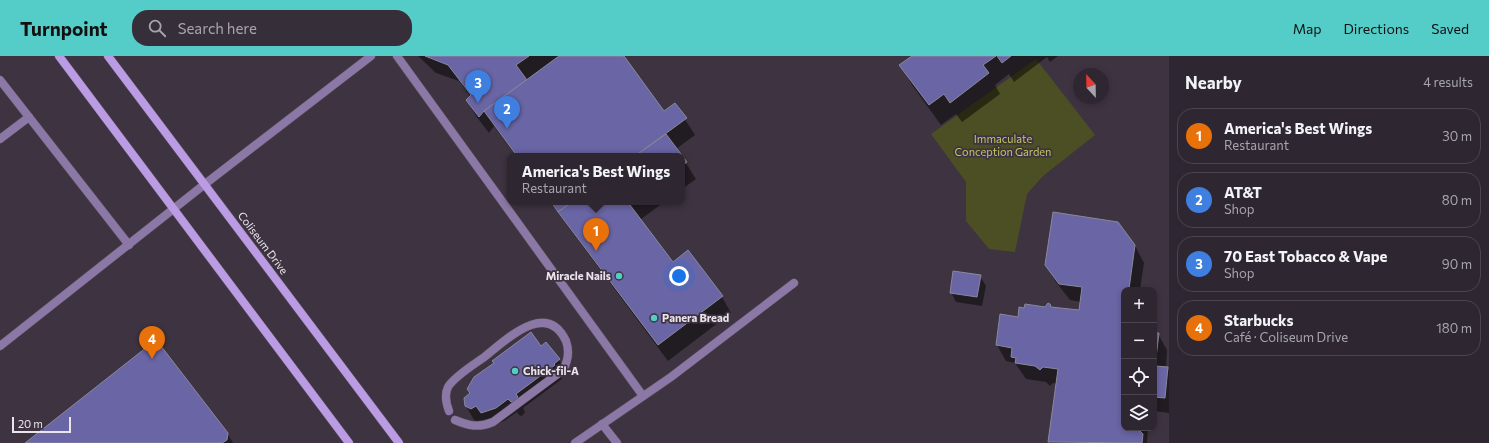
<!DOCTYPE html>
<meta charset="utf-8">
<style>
body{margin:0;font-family:Commissioner,sans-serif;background:#362f39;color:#f1f3f6}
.controls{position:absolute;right:12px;bottom:12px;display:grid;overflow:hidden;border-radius:8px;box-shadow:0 2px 6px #0003}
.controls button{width:36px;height:36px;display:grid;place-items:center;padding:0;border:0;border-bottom:1px solid #49444d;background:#2e2731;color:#f1f3f6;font:20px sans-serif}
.compass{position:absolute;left:1073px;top:12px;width:36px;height:36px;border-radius:50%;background:#2e2731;box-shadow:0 2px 6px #0003;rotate:338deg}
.scale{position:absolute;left:12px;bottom:10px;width:59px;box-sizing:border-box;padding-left:4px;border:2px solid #ebe4ed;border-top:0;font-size:11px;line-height:14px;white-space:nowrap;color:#ebe4ed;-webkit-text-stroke:3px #3e3441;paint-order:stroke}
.you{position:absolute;left:679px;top:220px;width:14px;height:14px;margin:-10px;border:3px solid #fff;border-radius:50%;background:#1a73e8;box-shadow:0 0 0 6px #1a73e833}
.badge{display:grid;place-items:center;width:26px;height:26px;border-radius:50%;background:#54cdc8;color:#fff;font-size:13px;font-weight:700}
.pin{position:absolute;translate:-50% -33px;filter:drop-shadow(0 1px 2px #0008)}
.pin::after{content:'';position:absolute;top:21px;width:14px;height:12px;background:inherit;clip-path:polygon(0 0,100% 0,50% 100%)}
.popup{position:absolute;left:507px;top:97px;width:178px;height:52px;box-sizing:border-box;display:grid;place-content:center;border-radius:8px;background:#2e2731;filter:drop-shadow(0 1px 3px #0005);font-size:13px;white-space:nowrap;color:#a7a5ab}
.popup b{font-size:15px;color:#f1f3f6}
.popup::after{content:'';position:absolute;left:50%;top:100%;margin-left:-8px;border:8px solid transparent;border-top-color:#2e2731}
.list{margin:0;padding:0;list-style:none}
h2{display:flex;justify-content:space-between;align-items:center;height:52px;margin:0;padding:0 16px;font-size:17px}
h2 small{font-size:13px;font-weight:400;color:#a7a5ab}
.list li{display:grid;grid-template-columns:26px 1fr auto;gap:12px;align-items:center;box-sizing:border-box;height:56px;margin:0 8px 8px;padding:0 8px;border:1px solid #49444d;border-radius:16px}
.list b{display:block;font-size:15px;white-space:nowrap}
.list p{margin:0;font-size:13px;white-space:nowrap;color:#a7a5ab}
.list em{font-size:13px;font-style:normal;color:#a7a5ab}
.icon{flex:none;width:22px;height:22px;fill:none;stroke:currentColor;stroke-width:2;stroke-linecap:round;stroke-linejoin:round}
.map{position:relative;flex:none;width:1169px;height:387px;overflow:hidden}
header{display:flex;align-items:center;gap:24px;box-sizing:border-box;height:56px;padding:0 20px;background:#54cdc8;color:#111}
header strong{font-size:19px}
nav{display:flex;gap:22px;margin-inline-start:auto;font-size:14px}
.search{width:280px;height:36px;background:#362f39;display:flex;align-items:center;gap:10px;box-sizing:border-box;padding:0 14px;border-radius:16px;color:#a7a5ab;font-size:15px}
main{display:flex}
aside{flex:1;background:#2e2731}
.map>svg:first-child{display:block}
.green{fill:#4c4e24}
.shadow{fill:#0007}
.building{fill:#6a65a4;stroke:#89899b}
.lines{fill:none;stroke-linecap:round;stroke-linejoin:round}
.lane-casing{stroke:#5a505d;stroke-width:9}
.secondary-casing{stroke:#5a505d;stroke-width:9}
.lane{stroke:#8c78a6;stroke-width:8}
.secondary{stroke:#bb9ce4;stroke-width:8}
.poi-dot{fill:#54cdc8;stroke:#3e3441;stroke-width:1.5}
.labels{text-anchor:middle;stroke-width:3.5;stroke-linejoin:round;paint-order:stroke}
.park-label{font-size:11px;fill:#c2c761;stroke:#3e3441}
.street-label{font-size:11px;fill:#ebe4ed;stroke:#3e3441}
.poi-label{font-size:11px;font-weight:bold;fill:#ebe4ed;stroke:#3e3441;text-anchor:start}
</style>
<header>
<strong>Turnpoint</strong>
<div class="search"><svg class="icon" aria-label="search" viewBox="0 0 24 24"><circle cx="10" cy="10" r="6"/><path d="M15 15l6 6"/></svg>Search here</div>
<nav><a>Map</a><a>Directions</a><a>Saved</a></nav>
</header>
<main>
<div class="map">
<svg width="1169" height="387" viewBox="0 0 1169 387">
<rect width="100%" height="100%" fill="#3e3441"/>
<polygon class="green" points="1036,3 1095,79 1043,120 1027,138 1015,196 989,193 966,165 966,126 931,78"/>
<g class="shadow">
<polygon points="418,0 622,0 664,57 675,48 695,79 676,93 681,100 516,100 494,70 489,77 476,60 467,44 471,41 459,25 436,17"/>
<polygon points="914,0 1058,0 1050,6 1047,1 1014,26 1009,18 995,29 1000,38 962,66 956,58 941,69 912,29 901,10"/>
<polygon points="682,101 696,123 682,133"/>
<polygon points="550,146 664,146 640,164 673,207 722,241 731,257 668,305"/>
<polygon points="1135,190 1144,207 1140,234 1124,234 1124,372 1148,372 1147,387 1142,387 1143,383 1141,381 1140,387 1050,387 1057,328 1053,327 1050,330 1046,326 1026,323 1015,307 1006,305 997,289 1025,253 1051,252 1080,256 1081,246 1070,244 1056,226 1046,209"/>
<polygon points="980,220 986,230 982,250 956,246 951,236"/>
<polygon points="1154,278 1158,278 1167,294 1166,312 1168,312 1169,315 1169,357 1154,355"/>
<polygon points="541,291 559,304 566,317 561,321 562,323 523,352 525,356 522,360 519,359 517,356 504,365 489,370 485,363 479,366 474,364 466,350 465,342"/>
<polygon points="227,377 233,387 26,387"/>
</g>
<g class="building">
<polygon points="425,0 529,0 516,9 527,24 484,55 479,61 466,44 471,39 448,9"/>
<polygon points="559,0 624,0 664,55 675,47 687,62 635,100 517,100 484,55"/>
<polygon points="912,0 996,0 983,9 989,17 950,47 944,38 929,49 899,9"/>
<polygon points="997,0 1011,0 1002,7"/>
<polygon points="666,78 687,106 682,110 682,100 635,100"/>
<polygon points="551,146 572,146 558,156"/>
<polygon points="572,146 633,146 630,149 673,206 688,194 723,240 658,289 558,156"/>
<polygon points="1053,156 1118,166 1135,189 1129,233 1130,234 1124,234 1124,372 1137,372 1137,374 1140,375 1143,378 1142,387 1048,386 1058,313 1043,311 1040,314 1035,310 1015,307 1016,302 1011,301 1012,292 996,289 1000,258 1018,261 1019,251 1024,252 1025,248 1045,251 1048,247 1050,248 1051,251 1079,254 1082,231 1059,228 1045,209"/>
<polygon points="953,215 981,219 977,241 950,237"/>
<polygon points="531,276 541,290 546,286 560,303 554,308 555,309 516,338 518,341 514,346 511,346 508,343 496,352 481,357 476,350 471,353 465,350 464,342 470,337 467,333 474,321 494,307 492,305"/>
<polygon points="1154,277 1159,277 1155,310 1168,311 1165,342 1154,341"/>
<polygon points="152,287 156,287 161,290 228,377 227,384 222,387 25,387"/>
</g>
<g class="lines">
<defs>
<g id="lane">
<polyline points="397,0 643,340"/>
<polyline points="0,24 129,189"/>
<polyline points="0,83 29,61"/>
<polyline points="0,290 205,128 371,0"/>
<path d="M449,355c-3,-8 -5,-16 -1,-24 6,-10 25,-22 35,-29 22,-17 63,-59 83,-17 4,11 2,20 -3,29l-70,52c-14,6 -24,4 -38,-2"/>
<polyline points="602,368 617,387"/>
<polyline points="575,387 671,321 794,227"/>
</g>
<g id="secondary">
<polyline points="59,0 349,387"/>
<polyline points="108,0 399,387"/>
</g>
</defs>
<use href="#lane" class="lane-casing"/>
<use href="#secondary" class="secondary-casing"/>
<use href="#lane" class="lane"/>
<use href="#secondary" class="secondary"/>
</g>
<g class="poi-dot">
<circle cx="619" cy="220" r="4"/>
<circle cx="654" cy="262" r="4"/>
<circle cx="515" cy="315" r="4"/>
</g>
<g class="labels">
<g class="park-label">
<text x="1003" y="87">Immaculate<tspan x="1003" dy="13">Conception Garden</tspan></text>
</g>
<g class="street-label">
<text transform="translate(263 187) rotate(53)" y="4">Coliseum Drive</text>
</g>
<g class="poi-label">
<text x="611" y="224" text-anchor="end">Miracle Nails</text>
<text x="662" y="266">Panera Bread</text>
<text x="523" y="319">Chick-fil-A</text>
</g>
</g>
</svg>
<div class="controls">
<button>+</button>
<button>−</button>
<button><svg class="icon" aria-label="locate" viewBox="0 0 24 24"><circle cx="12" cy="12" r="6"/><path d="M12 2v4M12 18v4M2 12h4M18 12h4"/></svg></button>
<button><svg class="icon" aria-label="layers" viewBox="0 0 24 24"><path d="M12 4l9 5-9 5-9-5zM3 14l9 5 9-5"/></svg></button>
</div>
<svg class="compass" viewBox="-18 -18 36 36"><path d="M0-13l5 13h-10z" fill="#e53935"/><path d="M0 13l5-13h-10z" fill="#a7a5ab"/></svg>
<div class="scale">20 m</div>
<div class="you"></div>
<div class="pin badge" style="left:596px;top:195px;background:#e8710a">1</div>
<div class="popup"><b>America's Best Wings</b>Restaurant</div>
<div class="pin badge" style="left:507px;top:73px;background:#3f7fe0">2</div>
<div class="pin badge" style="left:478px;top:47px;background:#3f7fe0">3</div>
<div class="pin badge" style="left:152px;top:303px;background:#e8710a">4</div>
</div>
<aside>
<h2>Nearby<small>4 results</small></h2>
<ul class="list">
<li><span class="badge" style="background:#e8710a">1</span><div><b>America's Best Wings</b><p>Restaurant</p></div><em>30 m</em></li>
<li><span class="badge" style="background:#3f7fe0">2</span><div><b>AT&amp;T</b><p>Shop</p></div><em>80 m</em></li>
<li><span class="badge" style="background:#3f7fe0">3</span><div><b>70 East Tobacco &amp; Vape</b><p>Shop</p></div><em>90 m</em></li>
<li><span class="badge" style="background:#e8710a">4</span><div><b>Starbucks</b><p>Café · Coliseum Drive</p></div><em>180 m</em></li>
</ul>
</aside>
</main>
